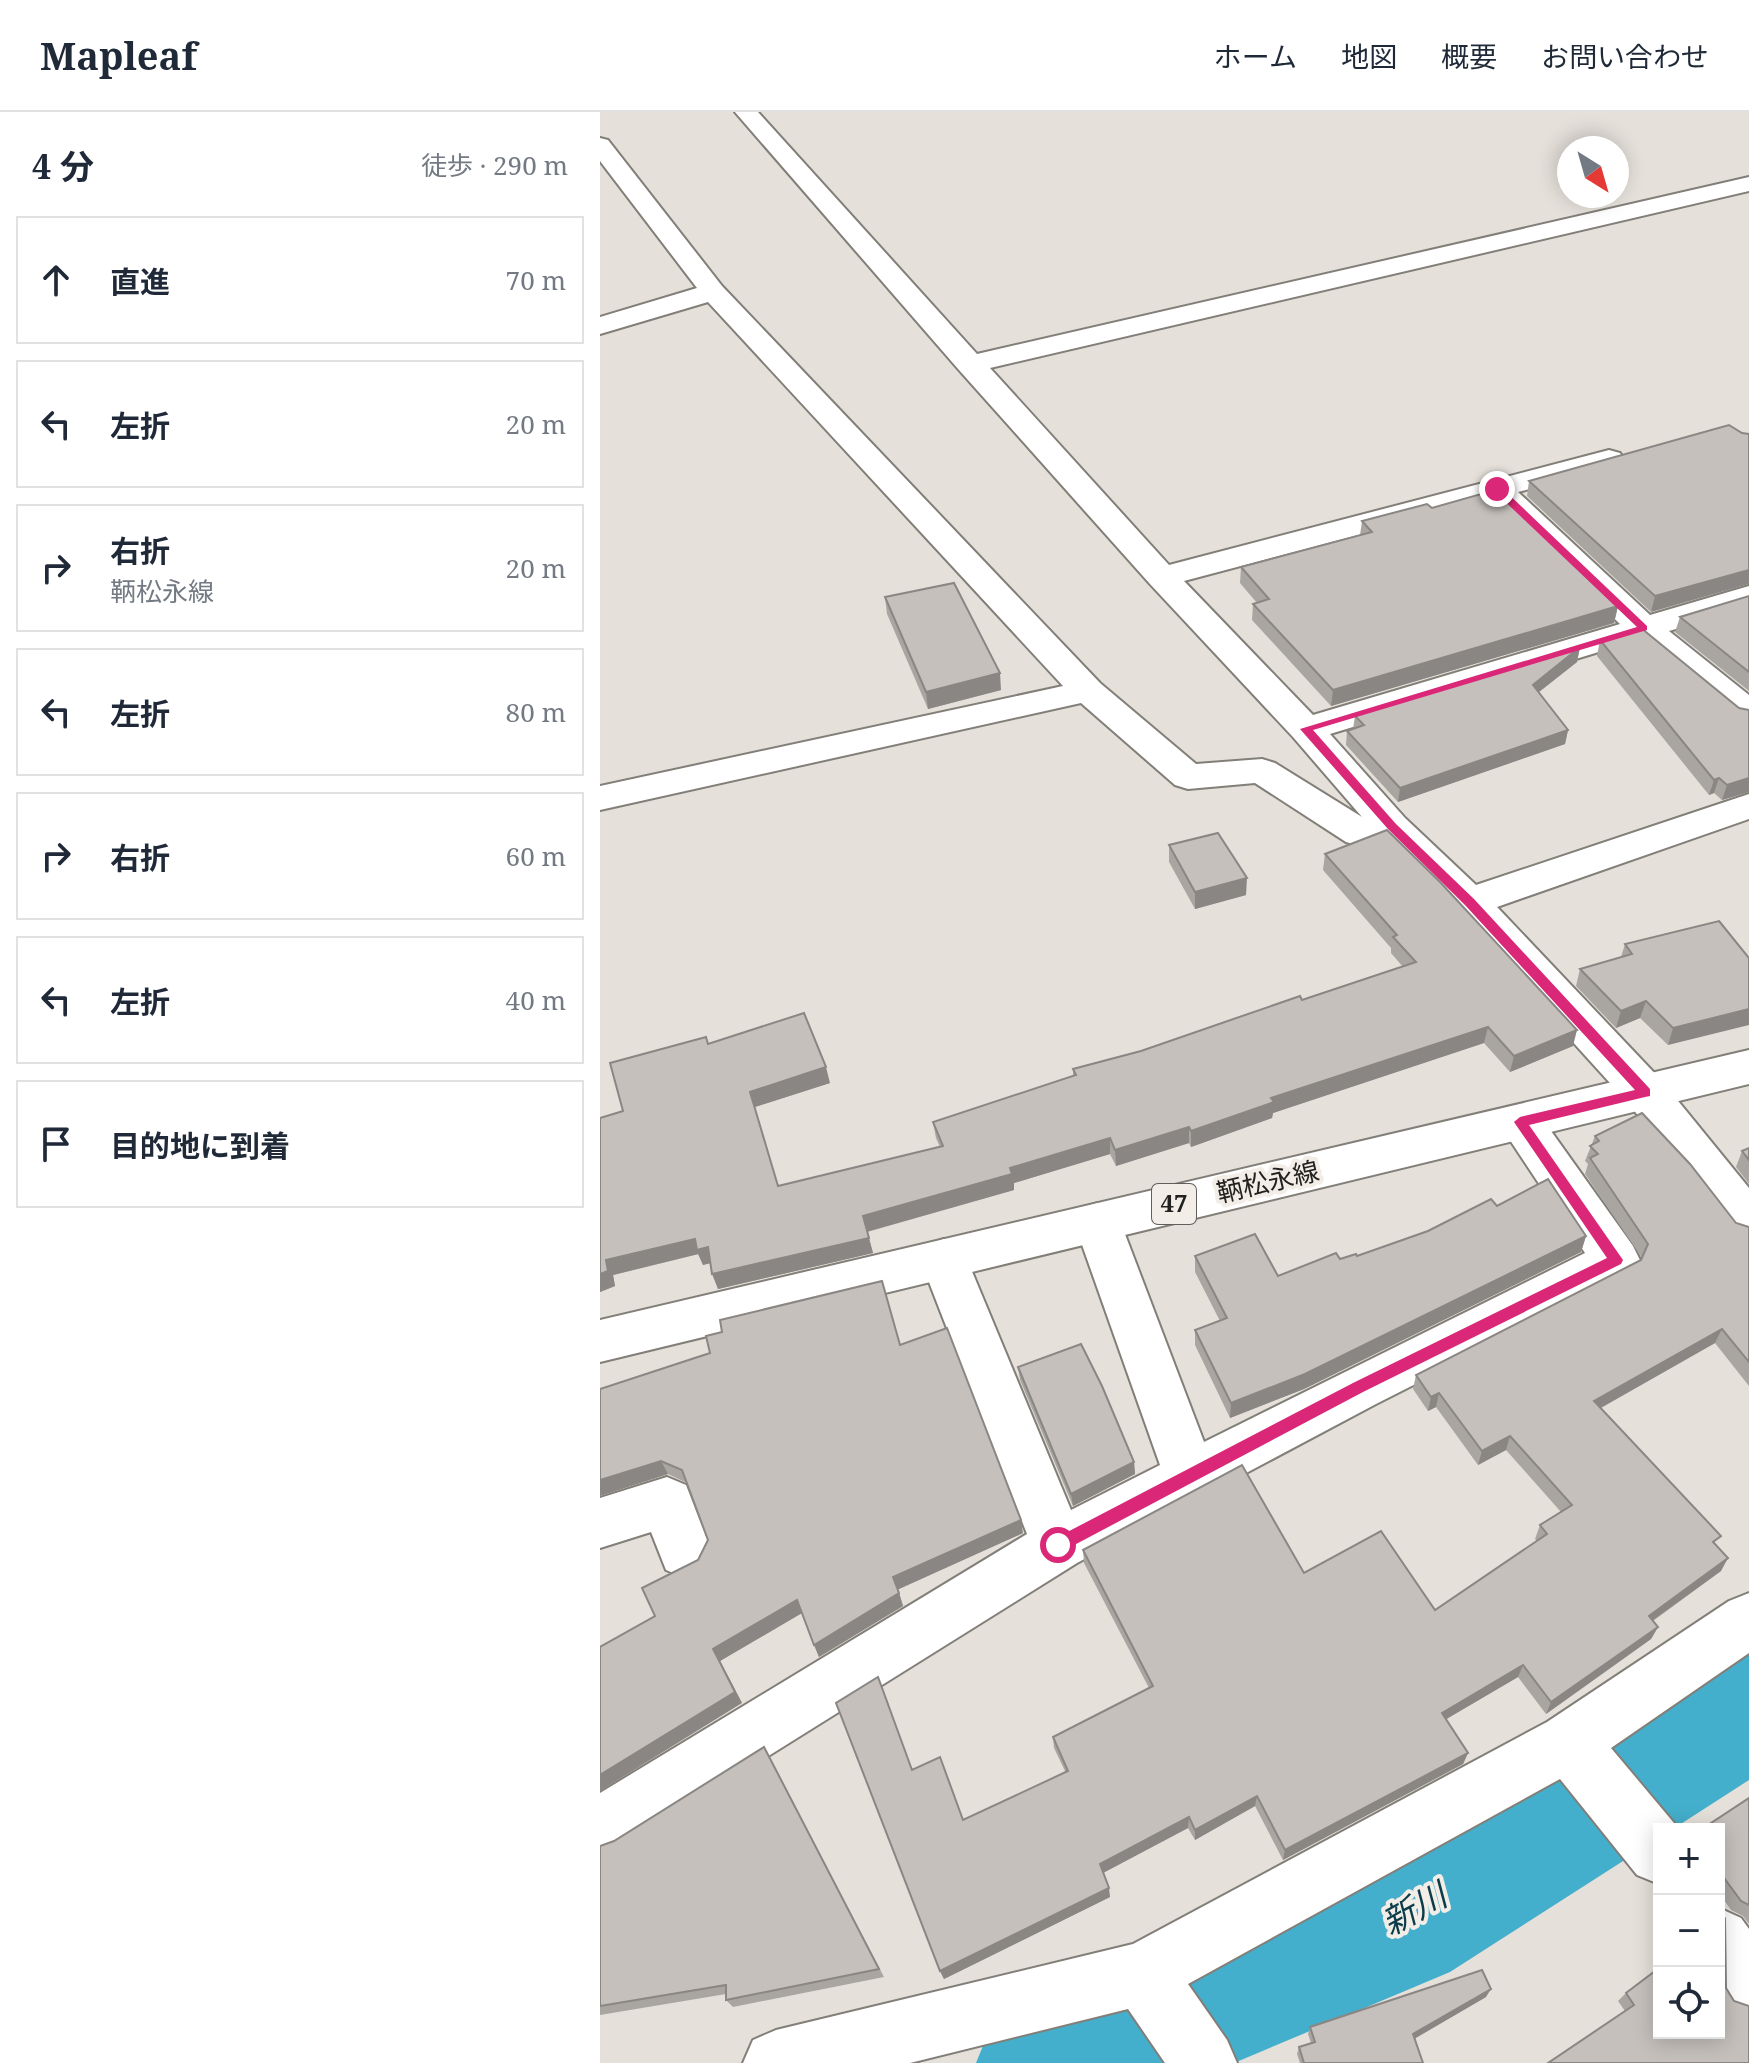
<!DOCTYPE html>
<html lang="ja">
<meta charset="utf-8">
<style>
body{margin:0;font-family:"Noto Serif","Noto Sans JP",serif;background:#f6f6f7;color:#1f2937}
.controls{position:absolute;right:24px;bottom:24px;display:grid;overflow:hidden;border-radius:0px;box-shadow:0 4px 20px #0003}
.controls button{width:72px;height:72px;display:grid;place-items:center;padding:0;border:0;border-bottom:2px solid #e0e1e3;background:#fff;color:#1f2937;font:40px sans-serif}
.compass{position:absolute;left:957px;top:24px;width:72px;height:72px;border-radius:50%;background:#fff;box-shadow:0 4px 20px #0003;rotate:143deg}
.stop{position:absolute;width:24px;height:24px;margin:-18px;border:6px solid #db2777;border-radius:50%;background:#fff}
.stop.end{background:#db2777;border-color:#fff;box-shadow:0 2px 8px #0008}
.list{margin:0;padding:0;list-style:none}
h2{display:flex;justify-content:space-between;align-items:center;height:104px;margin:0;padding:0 32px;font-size:34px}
h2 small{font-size:26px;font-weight:400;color:#747a83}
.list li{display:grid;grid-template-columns:52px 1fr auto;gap:24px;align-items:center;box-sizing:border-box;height:128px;margin:0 16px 16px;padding:0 16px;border:2px solid #e0e1e3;border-radius:0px}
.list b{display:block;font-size:30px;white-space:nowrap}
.list p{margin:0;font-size:26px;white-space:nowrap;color:#747a83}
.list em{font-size:26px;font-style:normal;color:#747a83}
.icon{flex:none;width:44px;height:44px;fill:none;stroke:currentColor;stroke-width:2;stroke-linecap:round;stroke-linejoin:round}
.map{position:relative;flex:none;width:1149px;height:1951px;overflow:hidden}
header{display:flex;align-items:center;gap:48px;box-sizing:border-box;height:112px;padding:0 40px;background:#fff;border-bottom:2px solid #e0e1e3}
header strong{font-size:38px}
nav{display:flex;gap:44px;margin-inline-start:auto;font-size:28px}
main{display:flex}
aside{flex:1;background:#fff}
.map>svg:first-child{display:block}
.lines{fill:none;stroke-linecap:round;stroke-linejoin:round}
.river{fill:#44afcc;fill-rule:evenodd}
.minor-casing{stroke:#827e78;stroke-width:4}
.major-casing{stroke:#827e78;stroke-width:4}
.minor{fill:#fff;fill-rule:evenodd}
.major{fill:#fff;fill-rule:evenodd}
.wall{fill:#a9a5a1}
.shaded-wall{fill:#8a8683}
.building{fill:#c5c0bb;stroke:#8a8683;stroke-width:2}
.route{fill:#db2777}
.labels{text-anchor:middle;stroke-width:8;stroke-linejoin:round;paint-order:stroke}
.shield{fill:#f2ede7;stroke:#615e5b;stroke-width:2}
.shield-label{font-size:24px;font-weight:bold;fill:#23211f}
.street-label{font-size:26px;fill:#23211f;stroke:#f2ede7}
.near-water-label{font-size:34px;font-style:italic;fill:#0b3c49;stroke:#f2ede7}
</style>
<header>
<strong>Mapleaf</strong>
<nav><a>ホーム</a><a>地図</a><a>概要</a><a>お問い合わせ</a></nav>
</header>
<main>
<aside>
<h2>4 分<small>徒歩 · 290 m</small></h2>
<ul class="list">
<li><svg class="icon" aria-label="ahead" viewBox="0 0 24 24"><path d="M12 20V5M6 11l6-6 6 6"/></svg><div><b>直進</b></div><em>70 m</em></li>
<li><svg class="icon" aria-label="left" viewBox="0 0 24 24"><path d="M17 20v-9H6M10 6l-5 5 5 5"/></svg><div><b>左折</b></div><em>20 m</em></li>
<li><svg class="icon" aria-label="right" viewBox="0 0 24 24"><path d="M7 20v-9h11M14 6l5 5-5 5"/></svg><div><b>右折</b><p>鞆松永線</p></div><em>20 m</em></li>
<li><svg class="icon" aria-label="left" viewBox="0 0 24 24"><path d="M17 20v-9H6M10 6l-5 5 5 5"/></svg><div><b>左折</b></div><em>80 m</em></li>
<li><svg class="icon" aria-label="right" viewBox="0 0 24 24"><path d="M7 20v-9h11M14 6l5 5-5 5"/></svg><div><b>右折</b></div><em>60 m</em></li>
<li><svg class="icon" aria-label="left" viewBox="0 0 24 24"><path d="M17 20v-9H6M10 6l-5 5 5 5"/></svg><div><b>左折</b></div><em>40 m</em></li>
<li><svg class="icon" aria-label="arrive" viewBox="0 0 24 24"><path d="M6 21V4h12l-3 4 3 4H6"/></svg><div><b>目的地に到着</b></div></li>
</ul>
</aside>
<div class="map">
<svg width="1149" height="1951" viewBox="0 0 1149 1951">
<rect width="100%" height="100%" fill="#e5e0da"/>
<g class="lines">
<polygon class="river" points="1149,1523 1149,1668 1073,1717 1059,1717 1059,1726 850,1860 634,1951 376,1951 398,1897 752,1755 1102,1543"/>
<defs>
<g id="minor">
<path d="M135,0h23l219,242 772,-177v14l-759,177 179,197 440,-115 11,3 4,6 -4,6 -102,27 132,123 99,-29v21l-80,24 80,64v29l-13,-3 -98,-81 -308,94 75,84 71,67 273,-91v25l-252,88 164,173 88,108v53l-17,-5 -103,-132 -174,-192 -71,-71 -24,5 -14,-4 -91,-59 -67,6 -13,-4 -94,-82 -481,107v-24l463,-100 -355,-384 -108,32v-17l97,-29 -97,-127v-23l8,2 114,146 378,397 96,81 66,-5 13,4 87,54 -69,-80 -143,-153 -191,-214zM891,388l129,124 -307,91 -129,-134z"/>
<polygon points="920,993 936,998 1033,1134 1040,1148 1033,1162 776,1292 477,1451 21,1736 0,1745 0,1681 427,1422 320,1147 327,1133 344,1127 361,1133 471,1398 560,1353 474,1110 481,1096 498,1091 515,1096 604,1330 985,1141 898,1010 904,998"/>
<polygon points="67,1365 86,1373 112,1440 104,1458 85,1466 66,1458 51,1420 0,1436 0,1386"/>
<polygon points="1149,1481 1149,1541 1011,1636 1079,1717 1059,1717 1059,1772 1037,1763 960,1667 588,1872 627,1928 637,1951 565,1951 528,1897 310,1951 143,1951 153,1928 176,1918 533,1832 947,1610 1129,1489"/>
<polygon points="1119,1796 1141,1806 1149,1817 1149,1903 1126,1894 1119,1883"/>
</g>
<polygon id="major" points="1149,938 1149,972 0,1250 0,1208"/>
</defs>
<use href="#minor" class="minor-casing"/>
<use href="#major" class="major-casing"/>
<use href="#minor" class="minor"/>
<use href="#major" class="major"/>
</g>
<g class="wall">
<polygon points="1129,313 1051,500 927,384 929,369"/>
<polygon points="832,396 1018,494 1014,511 731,594 652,508 653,492 657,491 640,471 641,455 760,423 762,409"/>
<polygon points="1149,484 1149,579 1075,520 1080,505"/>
<polygon points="285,485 401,578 328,597 287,502"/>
<polygon points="1000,528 1139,596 1149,680 1122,688 1114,681 1109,683 997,544"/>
<polygon points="980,535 977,550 939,580 968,618 965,632 798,690 746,633 747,619 753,617 755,604"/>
<polygon points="569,733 646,783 595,797 569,750"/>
<polygon points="725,742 973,934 910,960 884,931 673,1001 672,1006 591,1035 589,1031 516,1054 510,1042 414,1071 414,1078 267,1120 273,1141 118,1177 111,1151 103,1153 99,1142 13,1163 15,1174 0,1180 23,999 108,932 230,971 155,995 178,1074 340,1035 336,1026 333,1010 473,964 473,957 541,939 702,888 803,855 791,841 791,836 723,758"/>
<polygon points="1119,809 1068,933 1040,906 1016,916 976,874 980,857 1021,845 1025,832"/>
<polygon points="995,1024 1136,1111 1149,1115 1149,1274 1115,1231 1001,1296 1116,1432 1121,1459 1053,1509 1058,1515 1051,1527 946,1602 918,1565 846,1607 868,1641 863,1652 683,1748 655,1694 595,1728 588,1716 503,1761 510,1785 344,1867 340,1859 312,1658 363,1708 466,1661 454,1636 453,1625 549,1576 484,1451 483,1438 704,1461 835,1498 937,1429 935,1427 940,1413 961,1400 906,1338 878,1353 836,1295 828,1299 813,1277 816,1263 1041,1148 1042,1146 985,1062 988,1052 985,1049"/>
<polygon points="1149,1036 1149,1072 1136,1055 1142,1039"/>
<polygon points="897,1094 986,1124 981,1140 704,1277 630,1306 595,1233 595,1218 620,1209 595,1160 595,1144 678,1164 757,1144"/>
<polygon points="300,1233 423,1421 298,1477 303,1494 219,1545 202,1501 120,1549 142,1591 55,1504 98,1448 108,1428 87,1371 68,1362 0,1384 0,1277"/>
<polygon points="418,1255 534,1350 535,1362 473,1394 420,1268"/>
<polygon points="170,1646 284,1865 133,1895 126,1888 126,1882 0,1903 0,1734 14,1729"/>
<polygon points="1149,1686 1149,1812 1143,1804 1131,1798 1119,1781 1119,1717"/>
<polygon points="1126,1876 1025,1899 1018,1889 1026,1881"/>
<polygon points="886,1885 815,1926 823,1951 700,1951 697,1942 699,1935 711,1931 708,1922 710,1915"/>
</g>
<g class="shaded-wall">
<polygon points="1149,458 1149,472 1051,500 1055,484"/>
<polygon points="1018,494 1014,511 731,594 733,578"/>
<polygon points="980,535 977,550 930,587 933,573"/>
<polygon points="400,561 401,578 328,597 326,580"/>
<polygon points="968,618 965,632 798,690 800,676"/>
<polygon points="1119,666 1114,681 1109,683 1114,668"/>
<polygon points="1149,666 1149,680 1122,688 1127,673"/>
<polygon points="647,766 646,783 595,797 595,780"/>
<polygon points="1046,889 1040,906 1016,916 1021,899"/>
<polygon points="1149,897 1149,913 1068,933 1073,916"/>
<polygon points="888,915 884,931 673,1001 672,1006 591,1035 591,1019 671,986"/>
<polygon points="977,918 973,934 910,960 914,944"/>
<polygon points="226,955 230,971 155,995 150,980"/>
<polygon points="589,1015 589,1031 516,1054 515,1038"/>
<polygon points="510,1026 510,1042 414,1071 414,1078 266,1120 263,1104 410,1056"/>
<polygon points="986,1124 981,1140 704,1277 630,1306 631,1291"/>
<polygon points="269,1126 273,1141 118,1177 112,1162"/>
<polygon points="95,1127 108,1135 114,1150 103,1153 98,1142 13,1163 15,1174 0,1180 0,1162 6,1148"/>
<polygon points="1122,1217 1115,1231 988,1303 994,1289"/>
<polygon points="839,1281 836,1295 828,1299 831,1285"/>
<polygon points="910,1324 906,1338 878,1353 882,1339"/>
<polygon points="61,1349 68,1362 0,1384 0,1368"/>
<polygon points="534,1350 535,1362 473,1394 471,1382"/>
<polygon points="421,1408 423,1421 297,1478 293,1465"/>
<polygon points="1128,1446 1121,1459 1042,1516 1049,1504"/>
<polygon points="299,1481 303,1494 219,1545 214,1533"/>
<polygon points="197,1488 202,1501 120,1549 142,1591 0,1679 0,1663 113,1537"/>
<polygon points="1058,1515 1051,1527 946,1602 951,1590"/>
<polygon points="923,1553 918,1565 838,1612 842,1601"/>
<polygon points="868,1641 863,1652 683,1748 685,1738"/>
<polygon points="657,1684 655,1694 595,1728 595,1718"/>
<polygon points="589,1705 588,1716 501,1762 500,1752"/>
<polygon points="509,1776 510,1785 344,1867 340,1859"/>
<polygon points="891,1877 886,1885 809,1930 813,1922"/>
</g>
<g class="building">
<polygon points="1129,313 1142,321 1149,322 1149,458 1055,484 929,369"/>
<polygon points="895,378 1018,494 733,578 653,492 669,487 641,455 772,420 762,409 827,392 832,396"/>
<polygon points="354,471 400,561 326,580 285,485"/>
<polygon points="1149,484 1149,560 1080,505"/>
<polygon points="1041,516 1139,596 1149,598 1149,666 1127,673 1119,666 1114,668 1000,528"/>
<polygon points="980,535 933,573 968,618 800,676 747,619 764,613 755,604"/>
<polygon points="787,718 841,771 977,918 914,944 888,915 671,986 674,990 591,1019 589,1015 515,1038 510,1026 410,1056 412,1062 263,1104 269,1126 112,1162 108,1135 97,1138 95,1127 6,1148 8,1159 0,1162 0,1006 23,999 10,951 106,925 108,932 204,901 226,955 150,980 178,1074 343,1034 333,1010 476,963 473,957 541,939 700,884 702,888 816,850 793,825 797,823 725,742"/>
<polygon points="618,721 647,766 595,780 569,733"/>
<polygon points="1119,809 1149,846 1149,897 1073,916 1046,889 1021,899 980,857 1032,842 1025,832"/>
<polygon points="1042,1001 1090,1052 1136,1111 1149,1115 1149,1250 1122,1217 994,1289 1121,1424 1113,1430 1128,1446 1049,1504 1058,1515 951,1590 923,1553 842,1601 868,1641 685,1738 657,1684 595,1718 589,1705 500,1752 509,1776 340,1859 236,1591 278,1565 312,1658 340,1645 363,1708 468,1659 453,1625 553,1574 483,1438 642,1353 704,1461 781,1419 835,1498 947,1422 940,1413 972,1393 910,1324 882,1339 839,1281 831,1285 816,1263 1041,1148 1048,1132 990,1046 998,1042 990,1034 999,1029 995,1024"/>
<polygon points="1149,1036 1149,1048 1142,1039"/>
<polygon points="948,1067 986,1124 705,1262 631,1291 595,1218 627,1206 595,1144 655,1122 678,1164 736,1141 740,1147 756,1142 757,1144 828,1119 891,1087 897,1094"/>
<polygon points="282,1169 300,1233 347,1216 421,1408 293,1465 299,1481 214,1533 197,1488 113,1537 135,1580 0,1663 0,1535 55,1504 42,1476 98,1448 108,1428 82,1358 61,1349 0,1368 0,1277 110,1241 106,1224 122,1220 120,1208"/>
<polygon points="481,1232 502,1274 534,1350 471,1382 418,1255"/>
<polygon points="164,1635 279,1857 126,1888 126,1873 0,1894 0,1734 14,1729"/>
<polygon points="1149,1686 1149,1793 1141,1789 1119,1759 1119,1717 1102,1717"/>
<polygon points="1125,1807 1126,1876 1134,1889 1149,1894 1149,1951 948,1951 1034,1893 1026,1881 1059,1856 1059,1921 1119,1921 1119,1812"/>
<polygon points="882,1858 891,1877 813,1922 823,1951 704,1951 699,1935 715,1930 710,1915"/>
</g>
<polygon class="route" points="894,375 901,375 1047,514 1047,518 713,618 796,712 874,787 1050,977 1050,984 1045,985 929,1013 1023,1148 1021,1152 763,1280 463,1439 452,1439 452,1428 753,1271 1007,1146 914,1010 920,1005 1035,978 865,793 788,717 700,617 1037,515 894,379"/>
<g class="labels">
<rect class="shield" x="552" y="1072" width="44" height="40" rx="6"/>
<g class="shield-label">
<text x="574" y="1100">47</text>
</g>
<g class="street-label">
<text transform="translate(668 1070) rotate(-13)" y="9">鞆松永線</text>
</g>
<g class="near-water-label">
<text transform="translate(814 1797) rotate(-29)" y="12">新川</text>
</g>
</g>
</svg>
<div class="controls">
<button>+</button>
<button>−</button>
<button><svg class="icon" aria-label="locate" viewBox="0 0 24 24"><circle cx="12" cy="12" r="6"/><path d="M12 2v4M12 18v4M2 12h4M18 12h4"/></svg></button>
</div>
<svg class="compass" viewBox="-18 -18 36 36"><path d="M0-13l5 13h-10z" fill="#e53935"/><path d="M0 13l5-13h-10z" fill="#747a83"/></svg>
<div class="stop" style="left:458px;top:1433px"></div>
<div class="stop end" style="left:897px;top:377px"></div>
</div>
</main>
